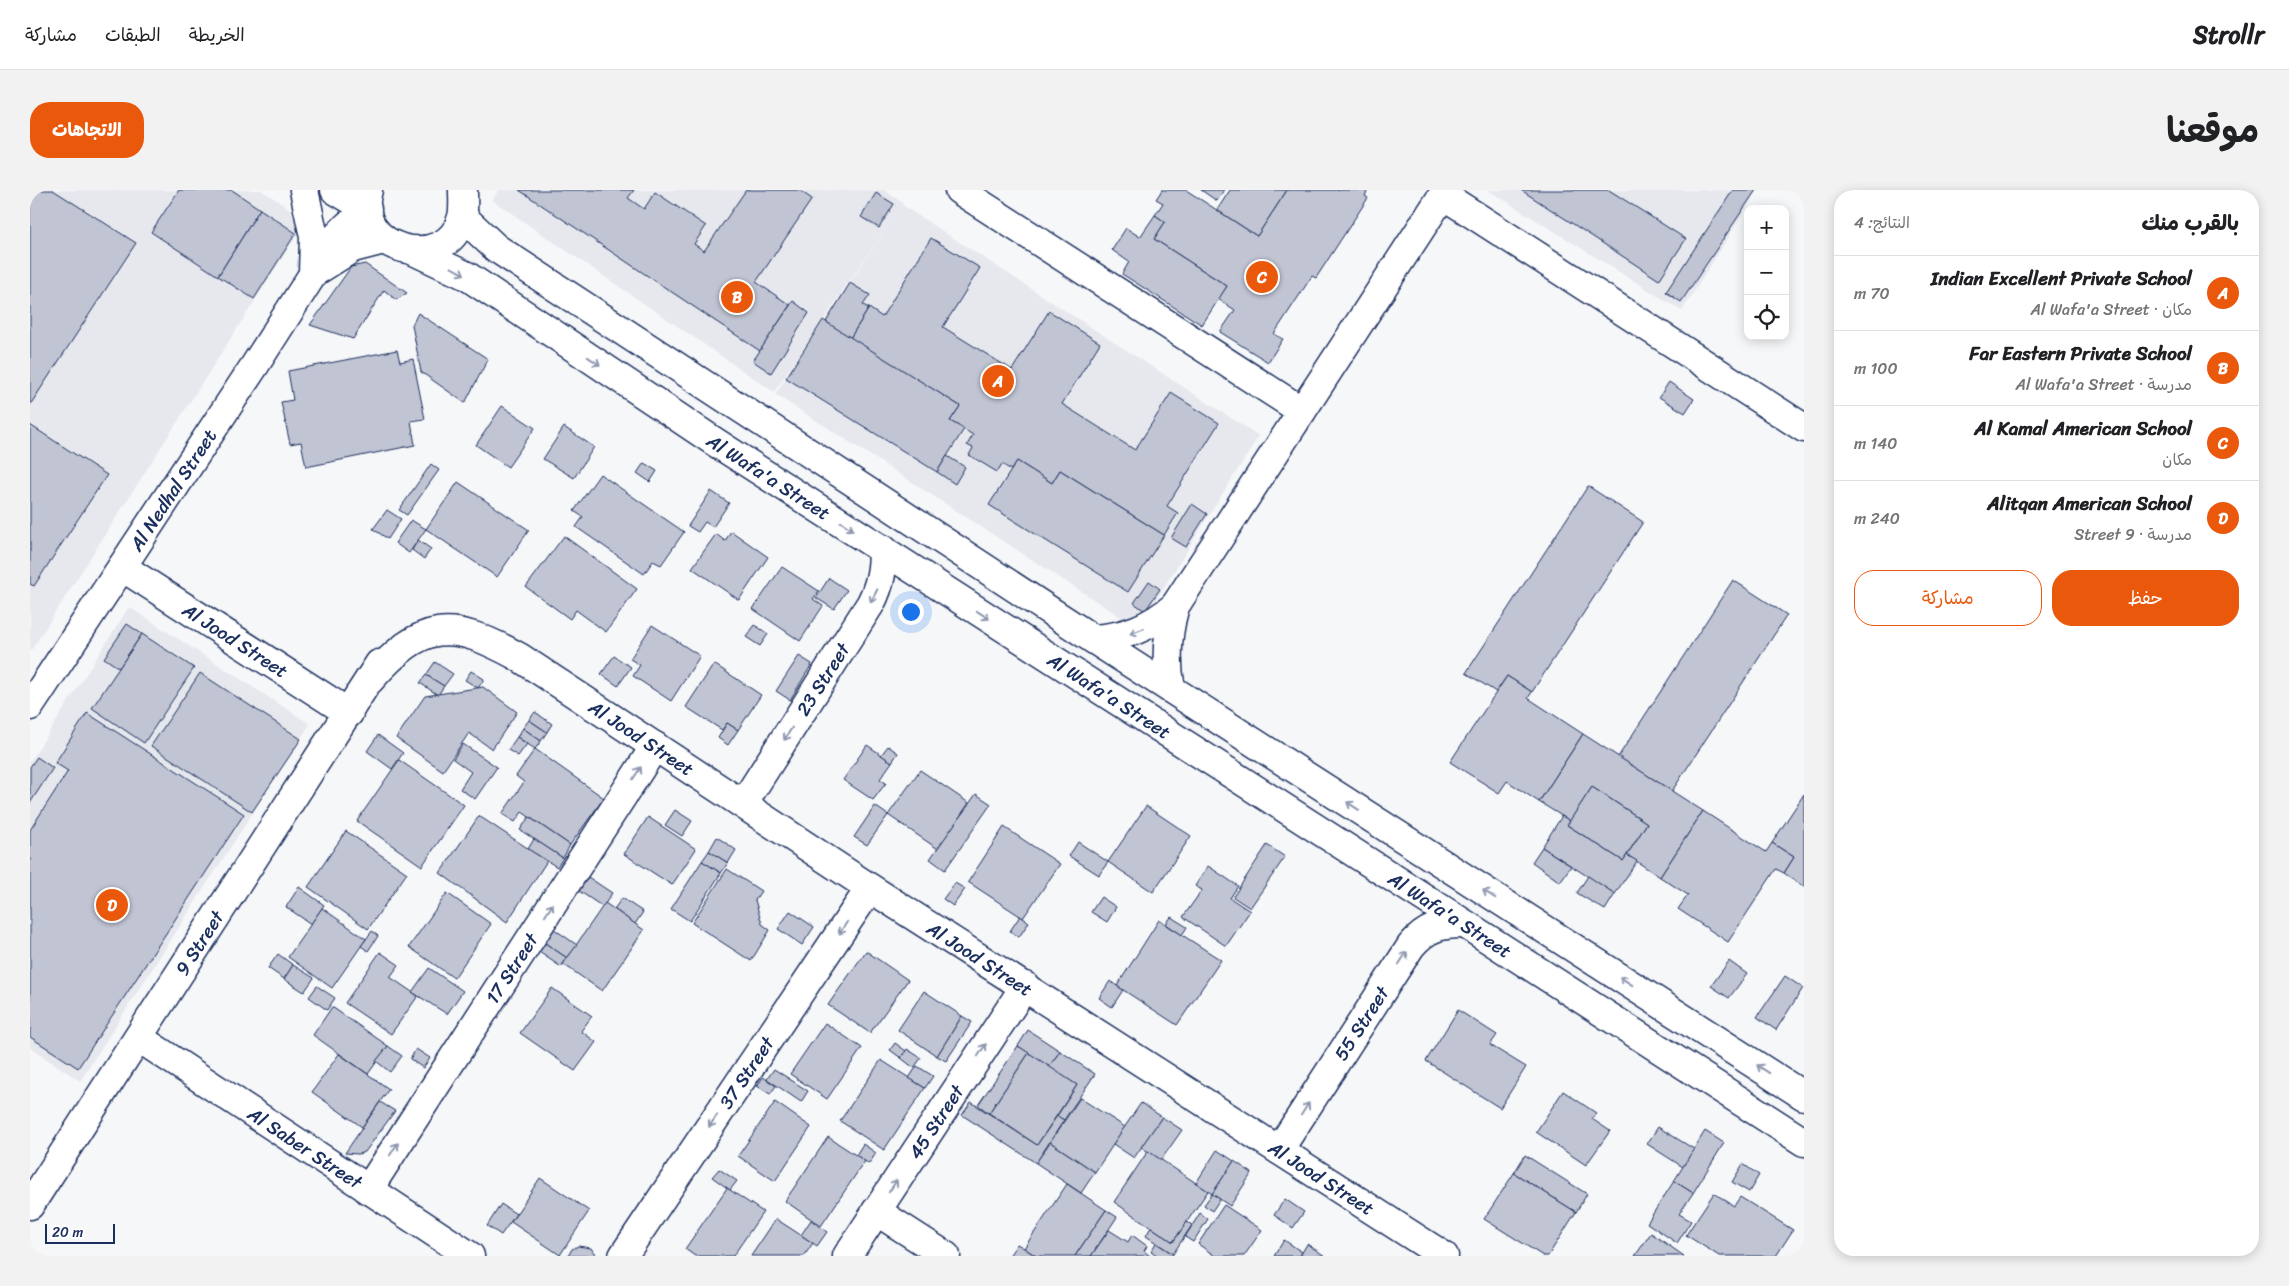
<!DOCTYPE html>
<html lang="ar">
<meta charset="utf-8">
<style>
body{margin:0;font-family:Sriracha,"Playpen Sans Arabic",sans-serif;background:#f2f2f2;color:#202124;direction:rtl}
.controls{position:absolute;right:15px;top:15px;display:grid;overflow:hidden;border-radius:10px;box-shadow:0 2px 12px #0003}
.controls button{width:45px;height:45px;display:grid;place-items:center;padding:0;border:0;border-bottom:1px solid #e0e0e0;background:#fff;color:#202124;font:25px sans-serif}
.scale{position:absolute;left:15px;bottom:12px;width:70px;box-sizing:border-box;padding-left:5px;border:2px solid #1b2f5e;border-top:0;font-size:14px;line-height:18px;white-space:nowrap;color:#1b2f5e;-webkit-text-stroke:4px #fff;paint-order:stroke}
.you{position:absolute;left:880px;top:421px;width:18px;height:18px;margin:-12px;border:4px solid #fff;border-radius:50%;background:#1a73e8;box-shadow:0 0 0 8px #1a73e833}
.badge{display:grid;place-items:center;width:32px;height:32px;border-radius:50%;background:#ea580c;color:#fff;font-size:16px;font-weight:700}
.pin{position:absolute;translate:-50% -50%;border:2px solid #fff;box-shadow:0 1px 5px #0006}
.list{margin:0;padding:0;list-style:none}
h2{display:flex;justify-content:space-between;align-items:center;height:65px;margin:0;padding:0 20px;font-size:21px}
h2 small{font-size:16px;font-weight:400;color:#757577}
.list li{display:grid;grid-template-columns:32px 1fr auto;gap:15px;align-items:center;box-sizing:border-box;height:75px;padding:0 20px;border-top:1px solid #e0e0e0}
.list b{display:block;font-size:19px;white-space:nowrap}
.list p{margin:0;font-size:16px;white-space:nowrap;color:#757577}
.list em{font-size:16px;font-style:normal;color:#757577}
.actions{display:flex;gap:10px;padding:15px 20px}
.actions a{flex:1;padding:11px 0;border:1px solid #ea580c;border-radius:20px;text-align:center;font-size:18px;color:#ea580c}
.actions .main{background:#ea580c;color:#fff}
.icon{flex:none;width:28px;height:28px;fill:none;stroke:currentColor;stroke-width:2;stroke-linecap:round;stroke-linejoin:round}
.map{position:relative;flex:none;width:1774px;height:1066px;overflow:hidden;direction:ltr;border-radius:20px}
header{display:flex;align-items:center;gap:30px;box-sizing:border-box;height:70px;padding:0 25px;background:#fff;border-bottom:1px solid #e0e0e0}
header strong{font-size:24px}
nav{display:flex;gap:28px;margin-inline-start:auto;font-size:18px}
.intro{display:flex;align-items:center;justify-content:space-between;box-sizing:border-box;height:120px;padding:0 30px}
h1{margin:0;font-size:35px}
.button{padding:12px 22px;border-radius:20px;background:#ea580c;color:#fff;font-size:18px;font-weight:700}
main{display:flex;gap:30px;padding:0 30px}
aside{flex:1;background:#fff;border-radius:20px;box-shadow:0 2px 12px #0003}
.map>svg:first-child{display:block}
.built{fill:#e6e8ee}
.building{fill:#c0c4d3;stroke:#1b2f5e}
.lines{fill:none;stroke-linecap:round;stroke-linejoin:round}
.street-casing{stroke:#1b2f5e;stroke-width:31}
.secondary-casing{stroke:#1b2f5e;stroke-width:31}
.street{stroke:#fff;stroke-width:28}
.secondary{stroke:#fff;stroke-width:28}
.oneway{stroke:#8d97ae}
.labels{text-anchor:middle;stroke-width:4;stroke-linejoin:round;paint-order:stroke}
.street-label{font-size:19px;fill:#1b2f5e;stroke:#fff}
</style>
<header>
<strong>Strollr</strong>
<nav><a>الخريطة</a><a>الطبقات</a><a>مشاركة</a></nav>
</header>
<div class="intro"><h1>موقعنا</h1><a class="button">الاتجاهات</a></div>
<main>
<aside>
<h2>بالقرب منك<small>النتائج: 4</small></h2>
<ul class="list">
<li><span class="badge">A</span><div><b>Indian Excellent Private School</b><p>مكان · Al Wafa'a Street</p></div><em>70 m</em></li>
<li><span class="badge">B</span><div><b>Far Eastern Private School</b><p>مدرسة · Al Wafa'a Street</p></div><em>100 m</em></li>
<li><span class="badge">C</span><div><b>Al Kamal American School</b><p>مكان</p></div><em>140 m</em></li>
<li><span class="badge">D</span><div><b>Alitqan American School</b><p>مدرسة · 9 Street</p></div><em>240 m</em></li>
</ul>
<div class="actions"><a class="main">حفظ</a><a>مشاركة</a></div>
</aside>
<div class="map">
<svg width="1774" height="1066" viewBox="0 0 1774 1066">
<rect width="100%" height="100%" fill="#f6f7f9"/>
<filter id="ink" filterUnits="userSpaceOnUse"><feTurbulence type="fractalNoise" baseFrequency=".02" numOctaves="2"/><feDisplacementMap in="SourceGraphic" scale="10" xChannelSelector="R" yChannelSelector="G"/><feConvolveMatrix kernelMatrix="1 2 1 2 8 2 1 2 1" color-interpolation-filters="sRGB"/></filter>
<g filter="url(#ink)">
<g class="built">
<polygon points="0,0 231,0 259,18 270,40 0,462"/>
<polygon points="469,0 854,0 873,13 872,15 1229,246 1108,438 745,204 869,19 744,202 462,10"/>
<polygon points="1458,0 1728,0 1652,121"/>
<polygon points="99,417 280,534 50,891 0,858 0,572"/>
</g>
<g class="building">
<polygon points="0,0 23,0 106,53 0,215"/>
<polygon points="149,0 202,0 230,19 188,86 121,42"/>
<polygon points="489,0 604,0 598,8 614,19 625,2 676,36 664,54 674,61 716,0 769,0 782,9 726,92 760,115 730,161"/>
<polygon points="1132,0 1156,0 1227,46 1257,0 1338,0 1335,6 1338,8 1286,88 1282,86 1244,144 1253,149 1238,172 1190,142 1205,120 1188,109 1197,96 1124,49 1135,32 1125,25 1133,13 1126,9"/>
<polygon points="1171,0 1194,0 1187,11"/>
<polygon points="1200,0 1257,0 1227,46 1187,20"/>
<polygon points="1491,0 1579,0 1656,49 1629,90"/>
<polygon points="1703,0 1726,0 1651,112 1636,102"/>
<polygon points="846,3 864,14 849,38 831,27"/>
<polygon points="230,19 266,43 224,109 188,86"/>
<polygon points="1125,25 1135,32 1124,49 1197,96 1172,135 1092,84 1099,72 1082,60 1096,38 1110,47"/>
<polygon points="901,48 950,78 913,137 982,180 1019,121 1070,153 1032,214 1105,260 1141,203 1189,233 1137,316 1148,323 1134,345 1030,280 1022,293 987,271 981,280 972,274 967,282 939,265 943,258 937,255 943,245 920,231 930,216 820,148 839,118 852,127"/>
<polygon points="335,74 377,103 366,110 354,100 323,149 280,135 321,77"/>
<polygon points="820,93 840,105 833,115 839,118 820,148 796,132"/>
<polygon points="763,111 779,123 741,183 723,171"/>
<polygon points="388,123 458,169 435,213 391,182 382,135"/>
<polygon points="793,130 930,216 920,231 934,239 907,282 756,188"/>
<polygon points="367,160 370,172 383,169 395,229 381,231 385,255 276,277 271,252 260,254 251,212 263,210 258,181"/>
<polygon points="1639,192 1664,209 1655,223 1629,207"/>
<polygon points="472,216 505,238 478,277 446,255"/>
<polygon points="0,235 77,285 4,396 0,394"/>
<polygon points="534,237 564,257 544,288 513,269"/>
<polygon points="917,266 935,277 925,294 907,282"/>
<polygon points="987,271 1022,293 1030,280 1134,345 1098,402 959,315"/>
<polygon points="614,273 627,281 620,292 607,283"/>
<polygon points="401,274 409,280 377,325 369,320"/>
<polygon points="570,284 654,342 631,375 623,371 614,384 546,337 553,327 544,321"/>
<polygon points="428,292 499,340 467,387 396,339"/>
<polygon points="1558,296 1613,332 1502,502 1477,486 1466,502 1436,483"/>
<polygon points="681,301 699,313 683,337 675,332 668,342 658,336"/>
<polygon points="1162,314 1177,324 1156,357 1141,348"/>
<polygon points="357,320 371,329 358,349 343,339"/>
<polygon points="381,330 396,339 379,363 365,353"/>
<polygon points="701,341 738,367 709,410 662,378 686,344 695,351"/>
<polygon points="534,346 607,399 576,442 546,420 540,429 496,397"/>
<polygon points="388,350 401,359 394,369 382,360"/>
<polygon points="752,377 789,401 783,409 793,416 770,451 723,419"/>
<polygon points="799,388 817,400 804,419 786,408"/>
<polygon points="1703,390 1757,425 1642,601 1588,567"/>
<polygon points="1119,391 1130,399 1115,421 1104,413"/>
<polygon points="97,434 112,444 89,478 74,468"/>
<polygon points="622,435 670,466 641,511 603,486 610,475 600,469"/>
<polygon points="725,435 738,444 730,456 716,447"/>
<polygon points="112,444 164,478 114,553 62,518"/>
<polygon points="584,466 601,477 588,496 571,484"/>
<polygon points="769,466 782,474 760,510 746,501"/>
<polygon points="405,472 423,484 414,496 396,485"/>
<polygon points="684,474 731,505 708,540 697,533 692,540 656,517"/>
<polygon points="441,481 454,489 448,498 435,490"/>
<polygon points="170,483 271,549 222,622 121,556"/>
<polygon points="396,485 414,496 408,505 390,493"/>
<polygon points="1477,486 1502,502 1498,508 1553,544 1509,612 1477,591 1469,603 1420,572"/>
<polygon points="453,497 487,522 462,559 439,543 413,581 366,548 395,506"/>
<polygon points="505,522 522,534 517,542 499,530"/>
<polygon points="57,523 214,624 48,878 0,847 0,640 38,581 25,573"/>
<polygon points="499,530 517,542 511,551 493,538"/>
<polygon points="697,533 708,540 698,555 688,548"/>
<polygon points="493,538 511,551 505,559 487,547"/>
<polygon points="1553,544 1673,621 1630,687 1597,665 1617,633 1562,597 1540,631 1509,612"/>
<polygon points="348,545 373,563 362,579 337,561"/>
<polygon points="487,547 497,554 488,566 478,560"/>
<polygon points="433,554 467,577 445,609 430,599 441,582 423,569"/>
<polygon points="837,555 862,572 850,589 856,593 843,610 813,590"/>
<polygon points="858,556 868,563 862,572 851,565"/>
<polygon points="505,559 574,608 540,655 492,622 485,632 472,624 494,592 486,586"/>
<polygon points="7,567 23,578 0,613 0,577"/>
<polygon points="369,570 434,615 392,676 327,631"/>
<polygon points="890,580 939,613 908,659 858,625"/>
<polygon points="1562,597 1617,633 1593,671 1537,635"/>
<polygon points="946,604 961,614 915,680 900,669"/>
<polygon points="1774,604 1774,697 1754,683 1764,667 1742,653"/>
<polygon points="845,616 858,625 837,655 824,647"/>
<polygon points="1116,616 1161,646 1123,702 1078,672"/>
<polygon points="645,620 662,631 652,646 635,635"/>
<polygon points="1673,621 1736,662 1742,653 1764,667 1754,683 1746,679 1698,752 1648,719 1658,705 1630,687"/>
<polygon points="449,626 517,671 477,732 410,683"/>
<polygon points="1532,626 1540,631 1537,635 1593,671 1597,665 1607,671 1585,704 1512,657"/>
<polygon points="499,627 540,655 533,668 490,640"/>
<polygon points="618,627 666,659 642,695 594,664"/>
<polygon points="974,637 1030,674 993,728 938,692"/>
<polygon points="316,641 377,683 338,739 278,697"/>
<polygon points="687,647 706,660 698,673 679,661"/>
<polygon points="504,649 533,668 527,677 498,659"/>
<polygon points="1048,652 1078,672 1069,685 1039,666"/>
<polygon points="1237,655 1255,667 1220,718 1203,707"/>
<polygon points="1512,657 1541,676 1530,692 1502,672"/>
<polygon points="679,661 698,673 691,683 672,671"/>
<polygon points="672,671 691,683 660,731 641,719"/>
<polygon points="1178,676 1208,696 1200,708 1220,721 1196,756 1153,727 1172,700 1165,696"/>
<polygon points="697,679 731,701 725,710 732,734 740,740 721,771 662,733"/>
<polygon points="1558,686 1585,704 1575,720 1547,703"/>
<polygon points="558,687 582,703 573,717 549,701"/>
<polygon points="925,693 935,699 923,716 913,709"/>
<polygon points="269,697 294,715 281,734 256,717"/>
<polygon points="417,703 461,734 424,788 379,757"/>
<polygon points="1071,707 1086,717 1077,732 1061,722"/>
<polygon points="592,708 613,722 605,734 584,719"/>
<polygon points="575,713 614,740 572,801 533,774"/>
<polygon points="292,718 336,749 302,798 258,767"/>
<polygon points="760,721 784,737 772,755 748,739"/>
<polygon points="990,726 999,732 989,747 980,741"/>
<polygon points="1141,727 1157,737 1152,745 1136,734"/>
<polygon points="1129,730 1191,770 1147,835 1087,796"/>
<polygon points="524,739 547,755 537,768 515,753"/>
<polygon points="342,741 348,746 338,761 331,756"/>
<polygon points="515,753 537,768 531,777 509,762"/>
<polygon points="836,761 878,790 840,843 798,815"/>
<polygon points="350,762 369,775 360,787 388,806 361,844 315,813"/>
<polygon points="248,764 263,775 254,789 238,778"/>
<polygon points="1699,771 1717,784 1699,808 1681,796"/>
<polygon points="263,775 284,788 274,802 254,789"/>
<polygon points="399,778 433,801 417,824 382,802"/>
<polygon points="1755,786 1773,798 1746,840 1727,827"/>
<polygon points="1080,791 1093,800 1082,817 1069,808"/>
<polygon points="287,796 305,808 297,820 279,807"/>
<polygon points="522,798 562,826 551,841 566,852 545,881 490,843"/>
<polygon points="894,801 932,826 907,866 868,840"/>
<polygon points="302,817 358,856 338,884 283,845"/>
<polygon points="1428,820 1467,845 1460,855 1496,877 1470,918 1396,871"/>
<polygon points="932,826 942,832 916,871 907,866"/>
<polygon points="795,833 832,858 797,909 760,884"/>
<polygon points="998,840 1030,861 1019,877 988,856"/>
<polygon points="865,853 876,861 871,868 860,860"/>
<polygon points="358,856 372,866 360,882 346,871"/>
<polygon points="988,856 999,863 959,923 948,915"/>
<polygon points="386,859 400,868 393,878 380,869"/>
<polygon points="877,859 891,868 884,878 871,868"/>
<polygon points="1030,861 1065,884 1034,930 1027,926 1047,895 1019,877"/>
<polygon points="999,863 1047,895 1007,955 959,923"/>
<polygon points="309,864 359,899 332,937 282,902"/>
<polygon points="851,870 895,898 854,960 810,931"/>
<polygon points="887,876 903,886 895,898 879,888"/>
<polygon points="744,879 778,901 771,912 737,889"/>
<polygon points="733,887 746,896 740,904 727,896"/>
<polygon points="1533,901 1566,923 1562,929 1580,941 1556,975 1506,942"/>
<polygon points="1050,908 1095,937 1065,982 1020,952"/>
<polygon points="350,912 365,921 335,962 328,964 315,963"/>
<polygon points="745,912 781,937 745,991 708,966"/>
<polygon points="941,912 1007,955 1027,926 1034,930 1006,973 932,925"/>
<polygon points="1111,913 1132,927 1104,968 1083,954"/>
<polygon points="1132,927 1152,940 1131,970 1111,957"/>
<polygon points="1628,937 1664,959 1653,977 1617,954"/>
<polygon points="1675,941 1694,953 1663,1003 1644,991"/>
<polygon points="798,947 835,971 791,1036 755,1011"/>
<polygon points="1020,952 1065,982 1051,1003 1006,973"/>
<polygon points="833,954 846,963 839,974 826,965"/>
<polygon points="1187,960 1204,971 1182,1004 1166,993"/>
<polygon points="1118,961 1178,1001 1143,1052 1084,1012"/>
<polygon points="1495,965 1557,1004 1546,1022 1484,983"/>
<polygon points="1204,971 1222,983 1200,1016 1182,1004"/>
<polygon points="1713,974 1729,985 1719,1002 1702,992"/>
<polygon points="689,979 707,991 700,1000 682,987"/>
<polygon points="1484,983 1546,1022 1518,1066 1513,1066 1454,1029"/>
<polygon points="510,988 559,1021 530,1065 481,1032"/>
<polygon points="1644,991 1663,1003 1649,1024 1661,1031 1647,1053 1617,1033"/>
<polygon points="1037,994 1076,1020 1045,1066 1006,1066 994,1058"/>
<polygon points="697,998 733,1022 703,1066 665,1066 655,1059"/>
<polygon points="1684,1003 1704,1016 1710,1007 1763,1040 1746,1066 1689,1066 1656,1045"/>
<polygon points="1182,1004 1190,1009 1182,1021 1174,1015"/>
<polygon points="1255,1009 1274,1022 1263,1038 1244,1025"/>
<polygon points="471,1014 486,1024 471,1045 457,1036"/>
<polygon points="1194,1015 1232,1040 1214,1066 1185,1066 1168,1054"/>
<polygon points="1076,1020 1087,1027 1061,1066 1045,1066"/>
<polygon points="1170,1023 1178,1029 1163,1052 1155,1047"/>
<polygon points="746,1029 783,1053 774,1066 721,1066"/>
<polygon points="781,1030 797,1042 787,1056 771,1045"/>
<polygon points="1157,1032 1162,1035 1143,1064 1116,1046 1121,1037 1143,1052"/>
<polygon points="1079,1040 1098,1052 1102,1045 1117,1056 1114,1061 1120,1066 1061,1066"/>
<polygon points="1621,1043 1654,1066 1605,1066"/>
<polygon points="1254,1050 1272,1062 1270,1066 1244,1066"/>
<polygon points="1126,1053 1143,1064 1142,1066 1128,1066 1121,1061"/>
<polygon points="987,1054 994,1058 1006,1066 979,1066"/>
<polygon points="1277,1054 1295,1066 1270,1066"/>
<polygon points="548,1056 561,1058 566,1066 538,1066 542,1059"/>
</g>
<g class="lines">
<defs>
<g id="street">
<polyline points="929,0 1272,221"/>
<polyline points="1413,5 1774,238"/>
<polyline points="288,80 323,58 354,50"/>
<path id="s1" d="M92,377l227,146"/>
<path d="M1063,449c33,-2 57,-12 82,-33"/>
<path id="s2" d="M340,490c53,-60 80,-61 149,-23l351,231 574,368"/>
<path d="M1141,499c-6,-29 -4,-55 4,-83l271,-416"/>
<path id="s3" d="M0,516l225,-341 58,-91 10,-19 11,-16 14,-14 20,-8"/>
<path id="s4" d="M713,614l128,-201c9,-18 12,-33 12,-54"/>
<path id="s5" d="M109,848l331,218"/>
<path id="s6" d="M1249,960l132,-204c15,-18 29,-22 52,-22"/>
<path id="s7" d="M338,1000l287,-444"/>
<path id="s8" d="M0,1015l349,-541"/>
<polyline points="846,1021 916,1066"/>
<path id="s9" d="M593,1066l247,-368"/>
<path id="s10" d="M817,1066l178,-270"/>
</g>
<g id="secondary">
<polyline points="274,0 284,47 283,84"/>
<polyline points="305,0 337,19"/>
<path d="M338,0c-18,60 79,86 94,27 2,-8 1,-19 1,-27"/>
<polyline points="433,27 466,58 1063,449 1774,906"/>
<path id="s11" d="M384,61l53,25 248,166 1089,700"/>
</g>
</defs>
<use href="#street" class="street-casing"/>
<use href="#secondary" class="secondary-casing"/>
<use href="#street" class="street"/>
<use href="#secondary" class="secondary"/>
</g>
<defs><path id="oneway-shaft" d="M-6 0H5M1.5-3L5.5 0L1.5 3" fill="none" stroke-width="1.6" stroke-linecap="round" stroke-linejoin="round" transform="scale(1.25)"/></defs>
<g class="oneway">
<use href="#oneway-shaft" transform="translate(428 81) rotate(29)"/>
<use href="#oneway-shaft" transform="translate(564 171) rotate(34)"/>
<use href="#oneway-shaft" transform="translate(817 336) rotate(33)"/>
<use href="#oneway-shaft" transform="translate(844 406) rotate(117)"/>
<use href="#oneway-shaft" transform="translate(953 425) rotate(33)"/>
<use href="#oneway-shaft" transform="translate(1107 441) rotate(159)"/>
<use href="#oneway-shaft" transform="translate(758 544) rotate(122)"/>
<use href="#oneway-shaft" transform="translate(607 583) rotate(-57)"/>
<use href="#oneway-shaft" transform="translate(1323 616) rotate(-147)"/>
<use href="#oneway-shaft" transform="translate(1459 704) rotate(-147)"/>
<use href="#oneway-shaft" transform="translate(519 720) rotate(-57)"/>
<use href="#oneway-shaft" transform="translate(813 738) rotate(124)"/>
<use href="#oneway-shaft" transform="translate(1373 768) rotate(-57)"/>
<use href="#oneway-shaft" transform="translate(1596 791) rotate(-147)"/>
<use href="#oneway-shaft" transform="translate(952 860) rotate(-57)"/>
<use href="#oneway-shaft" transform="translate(1733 879) rotate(-147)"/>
<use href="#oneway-shaft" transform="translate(1275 919) rotate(-57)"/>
<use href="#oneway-shaft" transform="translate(683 931) rotate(124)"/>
<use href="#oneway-shaft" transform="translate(364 959) rotate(-57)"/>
<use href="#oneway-shaft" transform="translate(863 996) rotate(-57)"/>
</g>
</g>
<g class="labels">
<g class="street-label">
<text dy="7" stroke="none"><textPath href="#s11" startOffset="421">Al Wafa'a Street</textPath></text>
<text dy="7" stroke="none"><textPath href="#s3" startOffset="259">Al Nedhal Street</textPath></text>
<text dy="7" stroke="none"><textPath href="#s1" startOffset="135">Al Jood Street</textPath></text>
<text dy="7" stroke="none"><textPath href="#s4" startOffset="148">23 Street</textPath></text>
<text dy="7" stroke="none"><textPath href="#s11" startOffset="826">Al Wafa'a Street</textPath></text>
<text dy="7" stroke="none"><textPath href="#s2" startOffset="318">Al Jood Street</textPath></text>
<text dy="7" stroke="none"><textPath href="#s11" startOffset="1231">Al Wafa'a Street</textPath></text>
<text dy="7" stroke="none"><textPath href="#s8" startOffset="312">9 Street</textPath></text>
<text dy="7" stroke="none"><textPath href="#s2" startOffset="722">Al Jood Street</textPath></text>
<text dy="7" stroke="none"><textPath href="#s7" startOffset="264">17 Street</textPath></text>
<text dy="7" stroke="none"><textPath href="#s6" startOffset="151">55 Street</textPath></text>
<text dy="7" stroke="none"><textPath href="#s9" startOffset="221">37 Street</textPath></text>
<text dy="7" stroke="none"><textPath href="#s10" startOffset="161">45 Street</textPath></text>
<text dy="7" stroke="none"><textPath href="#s5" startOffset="199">Al Saber Street</textPath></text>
<text dy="7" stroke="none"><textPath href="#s2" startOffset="1128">Al Jood Street</textPath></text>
</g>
</g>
</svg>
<div class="controls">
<button>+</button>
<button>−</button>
<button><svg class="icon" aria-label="locate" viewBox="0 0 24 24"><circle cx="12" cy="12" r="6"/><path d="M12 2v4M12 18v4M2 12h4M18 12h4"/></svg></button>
</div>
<div class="scale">20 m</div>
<div class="you"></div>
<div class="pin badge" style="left:968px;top:191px">A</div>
<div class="pin badge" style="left:707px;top:107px">B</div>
<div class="pin badge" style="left:1232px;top:87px">C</div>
<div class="pin badge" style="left:82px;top:715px">D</div>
</div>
</main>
